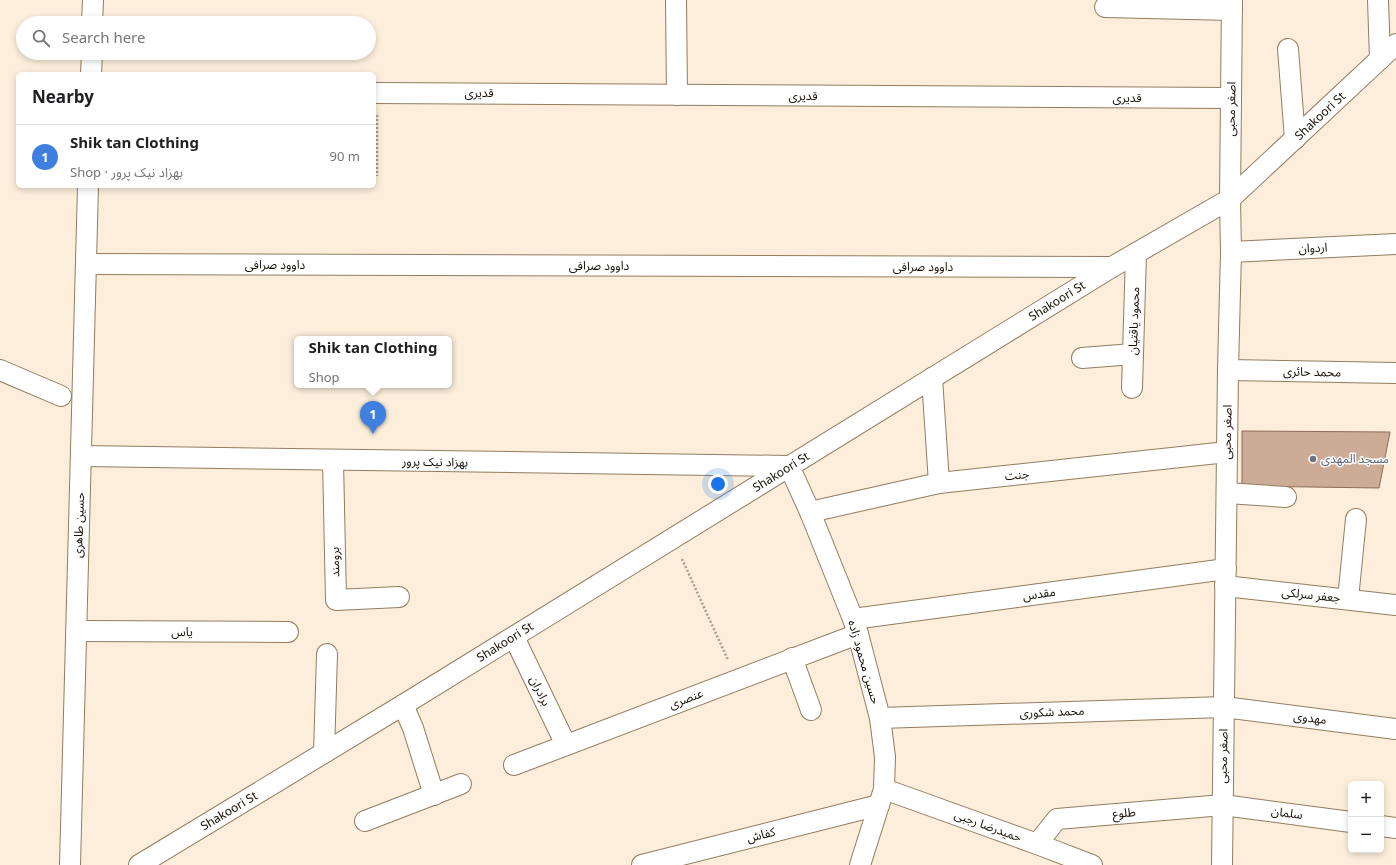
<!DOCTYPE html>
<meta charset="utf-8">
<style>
body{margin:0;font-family:Georgia,"Noto Sans Arabic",serif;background:#f2f2f2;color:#202124}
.controls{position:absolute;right:12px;bottom:12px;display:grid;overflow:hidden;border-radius:6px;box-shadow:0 2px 6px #0003}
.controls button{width:36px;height:36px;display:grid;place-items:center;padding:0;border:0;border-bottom:1px solid #e0e0e0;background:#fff;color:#202124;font:20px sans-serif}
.you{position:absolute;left:718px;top:484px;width:14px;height:14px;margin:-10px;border:3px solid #fff;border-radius:50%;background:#1a73e8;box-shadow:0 0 0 6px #1a73e833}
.badge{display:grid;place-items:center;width:26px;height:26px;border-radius:50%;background:#7258d1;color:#fff;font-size:13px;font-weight:700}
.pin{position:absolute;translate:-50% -33px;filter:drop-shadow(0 1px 2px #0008)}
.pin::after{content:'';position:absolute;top:21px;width:14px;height:12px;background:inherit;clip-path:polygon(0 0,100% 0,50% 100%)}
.popup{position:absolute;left:294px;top:336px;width:158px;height:52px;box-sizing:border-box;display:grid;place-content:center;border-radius:6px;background:#fff;filter:drop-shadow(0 1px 3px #0005);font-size:13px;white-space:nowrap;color:#757577}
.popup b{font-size:15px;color:#202124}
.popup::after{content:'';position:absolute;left:50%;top:100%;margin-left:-8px;border:8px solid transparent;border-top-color:#fff}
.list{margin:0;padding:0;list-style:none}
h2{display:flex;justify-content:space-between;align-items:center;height:52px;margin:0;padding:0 16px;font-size:17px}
h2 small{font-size:13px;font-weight:400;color:#757577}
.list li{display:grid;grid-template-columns:26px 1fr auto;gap:12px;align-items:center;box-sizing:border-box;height:64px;padding:0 16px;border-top:1px solid #e0e0e0}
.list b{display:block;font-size:15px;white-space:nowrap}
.list p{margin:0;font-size:13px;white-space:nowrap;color:#757577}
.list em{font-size:13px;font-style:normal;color:#757577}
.icon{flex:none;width:22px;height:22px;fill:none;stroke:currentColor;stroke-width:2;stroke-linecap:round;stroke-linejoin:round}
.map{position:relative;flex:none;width:1396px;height:865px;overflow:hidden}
.search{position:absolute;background:#fff;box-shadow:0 2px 6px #0003;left:16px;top:16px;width:360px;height:44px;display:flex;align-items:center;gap:10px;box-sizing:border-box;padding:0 14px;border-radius:22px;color:#757577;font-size:15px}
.panel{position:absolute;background:#fff;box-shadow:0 2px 6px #0003;left:16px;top:72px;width:360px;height:116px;border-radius:6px}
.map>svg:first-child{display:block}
.building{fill:#cdac97;stroke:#8a6b58}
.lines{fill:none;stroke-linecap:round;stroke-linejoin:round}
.minor-casing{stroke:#927c60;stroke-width:22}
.path{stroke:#a99d8d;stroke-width:2.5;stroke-dasharray:2 2;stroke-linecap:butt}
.minor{stroke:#fff;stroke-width:20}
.worship-dot{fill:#6b7280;stroke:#fdfdfd;stroke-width:1.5}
.labels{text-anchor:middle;stroke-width:3;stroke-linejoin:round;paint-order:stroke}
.street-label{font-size:12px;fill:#150d04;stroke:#fdfdfd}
.worship-label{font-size:12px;fill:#5b616d;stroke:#fdfdfd;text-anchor:start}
</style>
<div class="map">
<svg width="1396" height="865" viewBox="0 0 1396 865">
<rect width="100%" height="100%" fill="#fceedb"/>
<polygon class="building" points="1242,431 1390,432 1379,488 1242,486"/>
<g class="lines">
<defs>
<g id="minor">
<polyline points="676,0 677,95"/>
<polyline points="1378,0 1380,59"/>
<polyline points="1105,7 1232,10"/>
<polyline points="92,23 93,0"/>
<polyline points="1288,49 1295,139"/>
<polyline points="91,74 92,53"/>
<polyline points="374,93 1231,98"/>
<polyline points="1231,252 1396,244"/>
<polyline points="86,264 1112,267"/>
<polyline points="1082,358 1133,354"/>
<polyline points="0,370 61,396"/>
<polyline points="1228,370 1396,373"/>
<polyline points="932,378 939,483"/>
<polyline points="1132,388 1136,253"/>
<polyline points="81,456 789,466 810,512 853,619 858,634 880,718 885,757 884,789 860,865"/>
<polyline points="333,460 336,600 399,597"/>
<polyline points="1227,493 1286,497"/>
<polyline points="810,512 939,483 1227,452"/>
<polyline points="1225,586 1396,605"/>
<polyline points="1348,599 1356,519"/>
<polyline points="853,619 1226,569"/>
<polyline points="77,631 288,632"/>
<polyline points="514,637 566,745"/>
<polyline points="792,658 811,710"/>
<polyline points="403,705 413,728 434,795"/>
<polyline points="880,718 1224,707 1396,729"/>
<polyline points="324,753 327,654"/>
<polyline points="514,765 858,634"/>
<polyline points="884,789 1037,844 1092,865"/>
<polyline points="365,821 461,784"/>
<polyline points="1381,826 1396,828"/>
<polyline points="1037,844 1057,819 1223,805 1351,822"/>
<polyline points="70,865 88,186"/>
<polyline points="139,865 403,705 1112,267 1230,199 1396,44"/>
<polyline points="642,865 879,805"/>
<polyline points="1222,865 1228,370 1231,252 1230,199 1232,0"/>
</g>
</defs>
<use href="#minor" class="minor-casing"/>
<g class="path">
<polyline points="377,115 377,176"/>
<polyline points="682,559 728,660"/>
</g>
<use href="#minor" class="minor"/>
</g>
<circle class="worship-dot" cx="1313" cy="459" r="4"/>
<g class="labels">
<g class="street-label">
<text x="479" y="97">قدیری</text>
<text x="803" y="100">قدیری</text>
<text x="1127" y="102">قدیری</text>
<text transform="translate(1231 109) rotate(-89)" y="4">اصغر محبی</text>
<text transform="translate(1320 116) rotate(-43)" y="4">Shakoori St</text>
<text transform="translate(1313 248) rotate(-3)" y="4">اردوان</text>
<text x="275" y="269">داوود صرافی</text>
<text x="599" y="270">داوود صرافی</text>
<text x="923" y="271">داوود صرافی</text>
<text transform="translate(1057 301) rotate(-32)" y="4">Shakoori St</text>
<text transform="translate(1134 321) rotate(-88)" y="4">محمود یاقتیان</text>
<text transform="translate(1312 372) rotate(1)" y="4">محمد حائری</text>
<text transform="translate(1227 432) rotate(-89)" y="4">اصغر محبی</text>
<text transform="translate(435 462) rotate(1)" y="4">بهزاد نیک پرور</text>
<text transform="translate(781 472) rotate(-32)" y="4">Shakoori St</text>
<text transform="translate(1017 475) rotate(-6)" y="4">جنت</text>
<text transform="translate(79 525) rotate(-88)" y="4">حسین طاهری</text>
<text transform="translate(335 562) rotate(-91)" y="4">برومند</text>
<text transform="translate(1039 594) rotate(-8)" y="4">مقدس</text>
<text transform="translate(1311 595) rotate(6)" y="4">جعفر سرلکی</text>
<text x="182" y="636">یاس</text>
<text transform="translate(505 642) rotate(-32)" y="4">Shakoori St</text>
<text transform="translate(864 662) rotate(74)" y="4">حسین محمود زاده</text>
<text transform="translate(540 691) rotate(64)" y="4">برادران</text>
<text transform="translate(686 699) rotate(-21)" y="4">عنصری</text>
<text transform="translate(1052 712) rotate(-2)" y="4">محمد شکوری</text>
<text transform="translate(1310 718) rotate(7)" y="4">مهدوی</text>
<text transform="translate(1223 756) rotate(-89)" y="4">اصغر محبی</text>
<text transform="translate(229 811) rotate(-31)" y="4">Shakoori St</text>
<text transform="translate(1124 813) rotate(-5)" y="4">طلوع</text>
<text transform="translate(1287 813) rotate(8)" y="4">سلمان</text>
<text transform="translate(988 826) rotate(20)" y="4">حمیدرضا رجبی</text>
<text transform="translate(761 835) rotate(-14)" y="4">کفاش</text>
</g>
<g class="worship-label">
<text x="1321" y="463">مسجد المهدی</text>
</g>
</g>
</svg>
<div class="controls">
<button>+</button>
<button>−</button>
</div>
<div class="you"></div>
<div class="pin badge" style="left:373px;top:434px;background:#3f7fe0">1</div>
<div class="popup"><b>Shik tan Clothing</b>Shop</div>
<div class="search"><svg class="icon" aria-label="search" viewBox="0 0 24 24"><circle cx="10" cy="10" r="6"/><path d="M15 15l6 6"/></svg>Search here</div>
<section class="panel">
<h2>Nearby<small></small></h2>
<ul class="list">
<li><span class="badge" style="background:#3f7fe0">1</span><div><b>Shik tan Clothing</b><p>Shop · بهزاد نیک پرور</p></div><em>90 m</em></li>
</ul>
</section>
</div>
